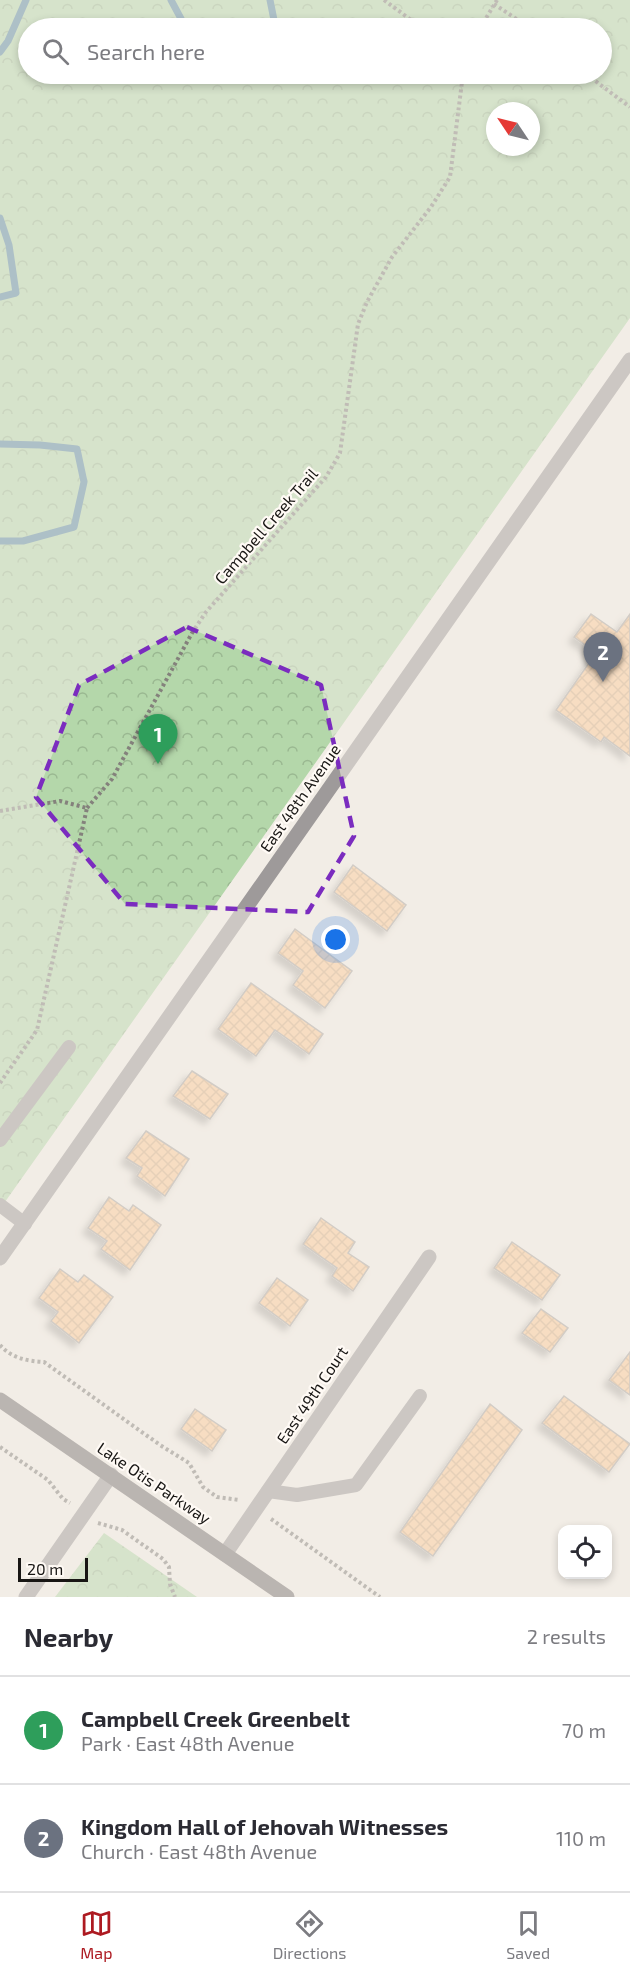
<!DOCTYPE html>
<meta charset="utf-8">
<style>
body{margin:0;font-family:"Exo 2",sans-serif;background:#f7f7f7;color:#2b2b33}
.controls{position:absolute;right:18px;bottom:18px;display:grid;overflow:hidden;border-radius:12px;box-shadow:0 3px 9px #0003}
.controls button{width:54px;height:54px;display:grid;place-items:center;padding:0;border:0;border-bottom:2px solid #e1e1e2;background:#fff;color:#2b2b33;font:30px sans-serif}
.compass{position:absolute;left:486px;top:102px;width:54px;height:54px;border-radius:50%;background:#fff;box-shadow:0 3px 9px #0003;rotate:305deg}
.scale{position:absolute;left:18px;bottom:15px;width:70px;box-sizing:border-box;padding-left:6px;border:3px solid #181614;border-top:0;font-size:16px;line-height:21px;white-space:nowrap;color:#181614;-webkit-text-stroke:4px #fffaf5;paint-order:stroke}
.you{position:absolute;left:336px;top:940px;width:21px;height:21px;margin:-15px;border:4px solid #fff;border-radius:50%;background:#1a73e8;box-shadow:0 0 0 9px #1a73e833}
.badge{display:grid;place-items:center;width:39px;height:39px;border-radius:50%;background:#ad1a21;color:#fff;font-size:20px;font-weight:700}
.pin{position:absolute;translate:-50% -50px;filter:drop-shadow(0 2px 3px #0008)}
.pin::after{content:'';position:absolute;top:32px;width:21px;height:18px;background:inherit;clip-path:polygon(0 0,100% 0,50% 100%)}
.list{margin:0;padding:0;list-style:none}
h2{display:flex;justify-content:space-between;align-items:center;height:78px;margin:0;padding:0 24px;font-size:26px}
h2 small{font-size:20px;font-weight:400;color:#7c7c81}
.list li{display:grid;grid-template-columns:39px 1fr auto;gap:18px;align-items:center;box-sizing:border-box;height:108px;padding:0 24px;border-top:2px solid #e1e1e2}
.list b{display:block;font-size:22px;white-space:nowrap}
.list p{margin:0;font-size:20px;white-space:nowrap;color:#7c7c81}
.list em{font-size:20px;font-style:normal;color:#7c7c81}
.icon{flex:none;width:33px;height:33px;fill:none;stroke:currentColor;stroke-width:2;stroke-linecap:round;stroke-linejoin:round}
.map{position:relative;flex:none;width:630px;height:1597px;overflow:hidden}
.search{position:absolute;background:#fff;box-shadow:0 3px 9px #0003;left:18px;right:18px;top:18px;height:66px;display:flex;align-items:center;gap:15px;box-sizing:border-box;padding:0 21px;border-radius:33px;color:#7c7c81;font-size:22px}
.sheet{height:294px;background:#fff}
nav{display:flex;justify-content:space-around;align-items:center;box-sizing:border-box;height:84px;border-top:2px solid #e1e1e2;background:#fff;font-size:16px;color:#7c7c81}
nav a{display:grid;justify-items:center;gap:3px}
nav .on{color:#ad1a21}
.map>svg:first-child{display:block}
.park{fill:url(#park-crowns);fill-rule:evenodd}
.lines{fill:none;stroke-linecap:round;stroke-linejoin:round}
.stream{stroke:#5a89a2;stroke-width:7}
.building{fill:url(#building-cross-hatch);stroke:#aba59f;stroke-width:1.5;filter:url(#shadow)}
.path{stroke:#84817c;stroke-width:4;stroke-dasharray:3 3;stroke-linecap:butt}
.lane{stroke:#9e9a9a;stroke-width:14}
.street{stroke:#9e9a9a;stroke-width:15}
.secondary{stroke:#777272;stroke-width:15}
.marked{fill:none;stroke:#7b2cbf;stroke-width:4.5;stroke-dasharray:12 8;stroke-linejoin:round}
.labels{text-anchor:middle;stroke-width:4.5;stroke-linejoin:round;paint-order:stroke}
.street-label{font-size:16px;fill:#181614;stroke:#fffaf5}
</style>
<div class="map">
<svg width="630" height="1597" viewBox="0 0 630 1597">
<defs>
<pattern id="park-crowns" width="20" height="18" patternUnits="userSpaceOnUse" patternTransform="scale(1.5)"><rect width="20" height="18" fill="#b4d7aa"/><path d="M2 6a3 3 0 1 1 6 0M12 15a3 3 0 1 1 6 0" fill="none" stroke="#9ab891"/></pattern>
<pattern id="building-cross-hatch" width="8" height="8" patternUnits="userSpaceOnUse" patternTransform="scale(1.5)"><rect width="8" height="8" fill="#fcca98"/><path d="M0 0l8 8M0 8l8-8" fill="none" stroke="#d7ad82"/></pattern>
<filter id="shadow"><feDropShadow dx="-5.5" dy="5.5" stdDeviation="3" flood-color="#0004"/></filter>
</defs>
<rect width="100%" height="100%" fill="#f2ede6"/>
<g class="park">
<path d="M0,0h630v318l-630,891zM28,28h574v46h-574zM495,111h36v36h-36z"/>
<polygon points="104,1533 197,1597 55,1597"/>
</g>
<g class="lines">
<g class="stream">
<polyline points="171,0 186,28"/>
<polyline points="270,0 275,25 271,28"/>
<polyline points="0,52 8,41 26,0"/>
<polyline points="0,218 9,245 16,293 0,297"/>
<polyline points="0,444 40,445 77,449 84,482 74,527 23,541 0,541"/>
</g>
</g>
<g class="building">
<polygon points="591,614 617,632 630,614 630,756 604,737 601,742 556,710 596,653 574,637"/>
<polygon points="353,865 406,905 387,931 334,892"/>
<polygon points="295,929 352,971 325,1008 293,985 303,971 278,953"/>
<polygon points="251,983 323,1034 309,1054 275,1030 256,1056 218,1029"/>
<polygon points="192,1071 228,1094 210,1119 173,1096"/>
<polygon points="146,1131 189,1159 165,1196 137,1176 142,1168 126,1158"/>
<polygon points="109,1197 129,1211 133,1205 161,1225 130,1270 101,1249 107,1241 88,1228"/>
<polygon points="321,1218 355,1242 348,1253 369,1267 353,1291 332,1276 337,1268 303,1244"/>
<polygon points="512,1242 560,1275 542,1300 494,1268"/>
<polygon points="60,1269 78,1282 84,1275 113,1297 79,1343 51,1321 58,1312 39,1298"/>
<polygon points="277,1278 308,1300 290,1326 259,1303"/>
<polygon points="541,1309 568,1328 550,1352 522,1333"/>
<polygon points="630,1352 630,1395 609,1380"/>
<polygon points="564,1396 630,1444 609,1472 542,1423"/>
<polygon points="490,1404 522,1430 433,1556 400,1532"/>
<polygon points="195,1409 226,1430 212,1451 181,1429"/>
</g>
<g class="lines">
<g class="path">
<polyline points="384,0 422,28"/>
<polyline points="494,4 530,28"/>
<polyline points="480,28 497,0"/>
<polyline points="586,74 630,107"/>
<polyline points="87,808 112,779 192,633 206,612 326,477 340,453 358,324 367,302 392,257 431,207 450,177 463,74"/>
<polyline points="0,811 60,801 87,808 37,1030 0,1083"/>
<path d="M0,1345c11,13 27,16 44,17l116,83 29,18 14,24 14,10 22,3"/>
<polyline points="0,1447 48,1480 63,1499 70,1503"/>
<polyline points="271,1519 380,1597"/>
<polyline points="98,1523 122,1530 163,1559 169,1567 170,1584 175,1597"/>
</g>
<g class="lane">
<polyline points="0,1140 69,1047"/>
<polyline points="0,1205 25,1224"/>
<polyline points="268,1491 297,1495 356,1485 420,1396"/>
</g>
<g class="street">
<polyline points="0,1258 630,360"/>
<polyline points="225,1554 429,1257"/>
<polyline points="26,1597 111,1475"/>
</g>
<polyline class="secondary" points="0,1400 287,1597"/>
</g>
<path d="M0 0H630V1597H0ZM187,627l134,58 33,151 -46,76 -183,-8 -89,-107 43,-112z" fill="#f2ede6" fill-opacity=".55" fill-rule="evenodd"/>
<path class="marked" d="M187,627l134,58 33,151 -46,76 -183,-8 -89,-107 43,-112z"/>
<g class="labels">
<g class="street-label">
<text transform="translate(266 526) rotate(-49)" y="6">Campbell Creek Trail</text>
<text transform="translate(300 798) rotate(-55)" y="6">East 48th Avenue</text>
<text transform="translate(312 1395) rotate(-56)" y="6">East 49th Court</text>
<text transform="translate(154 1483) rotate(34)" y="6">Lake Otis Parkway</text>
</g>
</g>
</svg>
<div class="controls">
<button><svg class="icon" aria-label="locate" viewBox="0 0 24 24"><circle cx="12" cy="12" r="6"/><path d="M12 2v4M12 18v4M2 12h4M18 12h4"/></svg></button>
</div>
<svg class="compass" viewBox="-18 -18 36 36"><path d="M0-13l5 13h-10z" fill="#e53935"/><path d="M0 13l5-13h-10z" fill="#7c7c81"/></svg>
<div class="scale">20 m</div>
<div class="you"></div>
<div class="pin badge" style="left:158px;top:764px;background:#2e9e5b">1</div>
<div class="pin badge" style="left:603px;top:682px;background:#6b7280">2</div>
<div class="search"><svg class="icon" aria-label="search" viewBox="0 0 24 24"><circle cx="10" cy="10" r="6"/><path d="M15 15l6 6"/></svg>Search here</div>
</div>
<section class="sheet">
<h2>Nearby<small>2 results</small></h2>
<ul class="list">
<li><span class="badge" style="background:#2e9e5b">1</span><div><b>Campbell Creek Greenbelt</b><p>Park · East 48th Avenue</p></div><em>70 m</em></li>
<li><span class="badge" style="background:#6b7280">2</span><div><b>Kingdom Hall of Jehovah Witnesses</b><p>Church · East 48th Avenue</p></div><em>110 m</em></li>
</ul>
</section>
<nav>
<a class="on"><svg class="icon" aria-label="map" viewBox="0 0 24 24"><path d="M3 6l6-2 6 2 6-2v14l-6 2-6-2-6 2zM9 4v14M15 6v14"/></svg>Map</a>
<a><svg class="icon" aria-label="directions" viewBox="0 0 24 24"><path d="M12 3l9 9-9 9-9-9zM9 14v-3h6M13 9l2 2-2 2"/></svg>Directions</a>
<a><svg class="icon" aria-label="saved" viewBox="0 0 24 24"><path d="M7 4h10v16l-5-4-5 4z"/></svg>Saved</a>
</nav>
